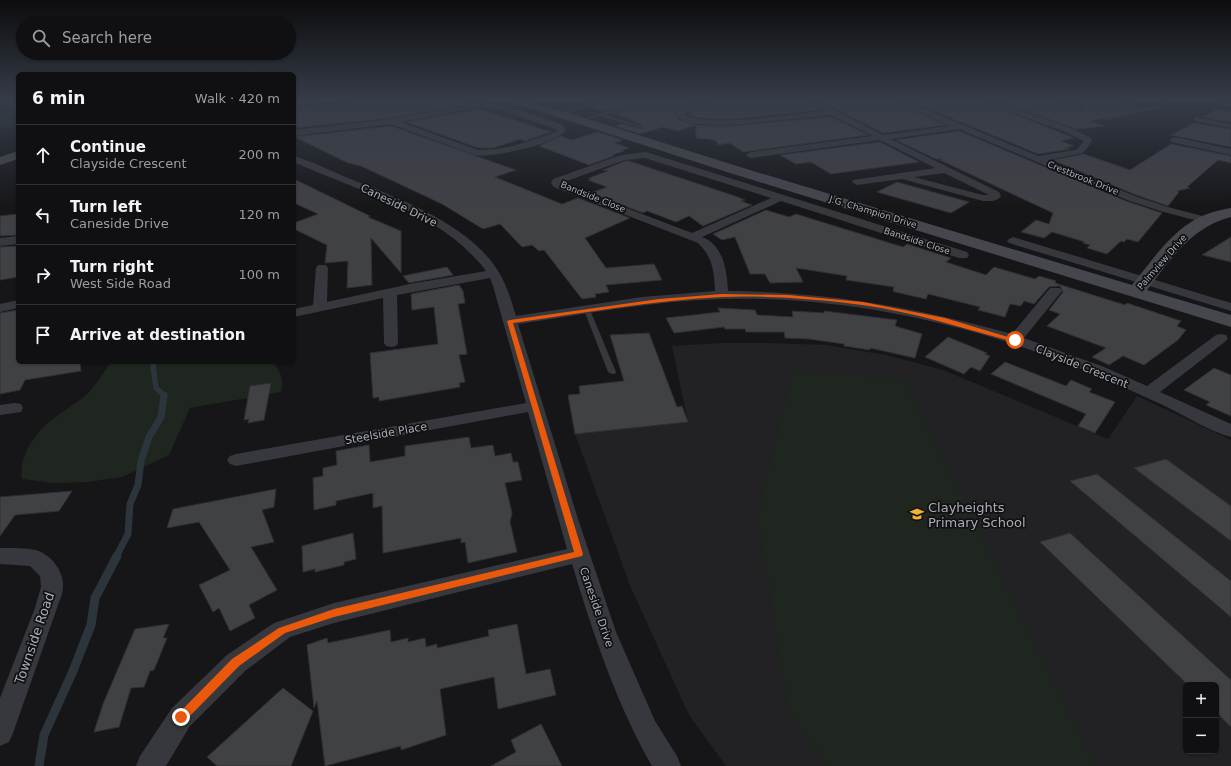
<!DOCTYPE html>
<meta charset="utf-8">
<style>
body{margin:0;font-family:"DejaVu Sans",sans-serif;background:#1e1e20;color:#f1f3f6}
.controls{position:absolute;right:12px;bottom:12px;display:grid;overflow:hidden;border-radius:6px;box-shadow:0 1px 3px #0004}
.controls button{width:36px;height:36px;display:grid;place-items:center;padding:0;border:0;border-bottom:1px solid #303032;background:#101012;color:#f1f3f6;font:20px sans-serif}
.stop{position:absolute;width:12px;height:12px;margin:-9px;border:3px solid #ea580c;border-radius:50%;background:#fff}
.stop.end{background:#ea580c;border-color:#fff;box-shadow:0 1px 4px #0008}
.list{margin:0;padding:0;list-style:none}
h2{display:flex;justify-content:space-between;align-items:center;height:52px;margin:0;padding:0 16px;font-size:17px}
h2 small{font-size:13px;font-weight:400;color:#9c9d9f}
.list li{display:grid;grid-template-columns:26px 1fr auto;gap:12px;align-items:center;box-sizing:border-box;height:60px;padding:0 16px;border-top:1px solid #303032}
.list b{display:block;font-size:15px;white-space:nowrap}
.list p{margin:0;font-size:13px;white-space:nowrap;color:#9c9d9f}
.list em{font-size:13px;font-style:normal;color:#9c9d9f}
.icon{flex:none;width:22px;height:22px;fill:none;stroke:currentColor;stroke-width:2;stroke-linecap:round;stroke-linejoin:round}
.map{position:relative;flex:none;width:1231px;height:766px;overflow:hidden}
.search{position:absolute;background:#101012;box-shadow:0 1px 3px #0004;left:16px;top:16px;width:280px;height:44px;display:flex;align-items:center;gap:10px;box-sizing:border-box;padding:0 14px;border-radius:22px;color:#9c9d9f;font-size:15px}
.panel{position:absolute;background:#101012;box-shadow:0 1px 3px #0004;left:16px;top:72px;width:280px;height:292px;border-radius:6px}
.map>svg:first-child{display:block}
.built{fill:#222225;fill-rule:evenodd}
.green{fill:#1e261f}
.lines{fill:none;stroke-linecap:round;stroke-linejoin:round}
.stream-far3{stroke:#2c353c;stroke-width:3}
.stream-far2{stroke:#2c353c;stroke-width:5.5}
.stream-far1{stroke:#2c353c;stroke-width:7}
.stream{stroke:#2c353c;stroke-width:9}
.building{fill:#404145;stroke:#303034}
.lane{fill:#37383d;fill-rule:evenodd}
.street{fill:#37383d;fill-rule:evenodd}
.secondary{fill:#45474d;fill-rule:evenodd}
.route{fill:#ea580c}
.labels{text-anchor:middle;stroke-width:3.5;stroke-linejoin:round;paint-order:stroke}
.far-street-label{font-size:9px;fill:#a8adb8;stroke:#111113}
.street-label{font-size:11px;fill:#a8adb8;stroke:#111113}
.near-poi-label{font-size:13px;fill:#a8adb8;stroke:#111113;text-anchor:start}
.near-street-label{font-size:13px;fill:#a8adb8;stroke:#111113}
</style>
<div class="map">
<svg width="1231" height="766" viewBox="0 0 1231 766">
<rect width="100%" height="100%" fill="#161618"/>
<path class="built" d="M721,343h48l57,2 60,10 57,15 165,69 29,-43 94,44v326h-505l-37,-51 -58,-127 -56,-154 113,-12 -16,-76zM1186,685h30v66h-30z"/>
<g class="green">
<polygon points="0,100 18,100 18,125 0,130"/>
<path d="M111,362h162c8,12 11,15 8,30l-91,16 -21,47 -47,22 -34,5 -34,1 -32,-4c-3,-21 10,-42 26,-56 11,-10 25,-17 37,-27 10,-9 18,-23 26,-34z"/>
<polygon points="792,372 903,378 1095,766 827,766 788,709 758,516"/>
</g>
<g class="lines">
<polyline class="stream-far3" points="1106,119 1160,106 1162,100"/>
<polyline class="stream-far2" points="155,362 153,365 156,388 165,396"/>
<polyline class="stream-far1" points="116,557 128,534 130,504 138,485 141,461 149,437 161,417 164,395"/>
<polyline class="stream" points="39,766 44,735 73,671 91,625 95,598 117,556"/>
</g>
<g class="building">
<polygon points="369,100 455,100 467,104 392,118 294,128 294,107 324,104 325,106"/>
<polygon points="604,100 701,100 682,107 674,114 679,120 695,125 678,131 663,127 640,134 615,126 622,124 642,129 642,125 631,121 635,120 614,114 635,108 636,106 635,104 605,111 591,107 602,103"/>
<polygon points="721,100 804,100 819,110 731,119 712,119 696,117 688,114"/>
<polygon points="819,100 891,100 945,125 883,133"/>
<polygon points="908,100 978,100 1074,138 1061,141 1074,146 1065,148 1070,149 1038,154"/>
<polygon points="997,100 1052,100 1080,110 1085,108 1085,106 1071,100 1116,100 1149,110 1090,121 1105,126 1077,129"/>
<polygon points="480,109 551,132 525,141 521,139 493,148 478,148 407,122"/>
<polygon points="1217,109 1231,112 1231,122 1203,117"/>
<polygon points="831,117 868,135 743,152 730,143 718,145 716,141 709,139 696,138 696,125 720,127"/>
<polygon points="1194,123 1231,129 1231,147 1171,135"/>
<polygon points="391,126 516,170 495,177 562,204 578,198 630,218 585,238 606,268 654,264 662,280 606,285 609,292 595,294 596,297 582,299 544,250 539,251 532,245 522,247 500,224 483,229 442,204 361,166 348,163 295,137"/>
<polygon points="959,131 1126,201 1162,213 1138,242 1127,239 1124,242 1121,241 1107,254 1087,248 1090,245 1083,243 1085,242 1052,232 1044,238 1021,232 1036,220 1049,224 1053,213 940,160 942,159 936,159 896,140"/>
<polygon points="598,132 623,140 614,143 629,148 621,150 624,151 612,155 614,156 589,165 539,146 561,136 571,140"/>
<polygon points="880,142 919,162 831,174 811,162 796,164 780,155"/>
<polygon points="1171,144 1231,156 1231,163 1218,160 1187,187 1190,188 1177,191 1179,192 1168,206 1136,195 1053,160 1084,154 1130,170"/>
<polygon points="625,161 629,161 735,196 745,200 741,201 752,205 703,226 689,216 676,222 647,211 643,213 591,193 607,187 588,180 591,179 589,178 608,171 603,170"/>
<polygon points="294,179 370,216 368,217 401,231 401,273 371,238 372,285 347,288 348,261 325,263 327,245 294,229 294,223 318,214 294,203"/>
<polygon points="897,182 969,202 951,213 877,192"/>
<polygon points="766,210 789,217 796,214 903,247 907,244 951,258 946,262 986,275 994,267 1035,279 1039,276 1056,281 1055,283 1125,305 1127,303 1181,321 1177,326 1186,330 1178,340 1144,365 1123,356 1109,365 1092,357 1106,348 1047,326 1060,314 1049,310 1063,292 1060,286 1049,287 1034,304 1024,301 1021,306 1010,304 1005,317 978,310 980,307 928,294 926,299 895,292 893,291 894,287 846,280 847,276 796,268 803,282 770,283 765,274 750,274 735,237 722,240 713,234"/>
<polygon points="18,214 18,235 0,236 0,216"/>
<polygon points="1231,237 1231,262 1202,255"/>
<polygon points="18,246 18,277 0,280 0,247"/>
<polygon points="447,267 453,275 409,283 403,276"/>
<polygon points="459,285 463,291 465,303 458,304 467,354 459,355 465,382 459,383 460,387 379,401 379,397 373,398 370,353 438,344 434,307 412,310 411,294"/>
<polygon points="718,308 755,310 757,315 793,317 792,311 824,313 824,311 897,320 895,326 922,334 915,358 870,348 870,350 844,346 844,344 809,339 785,338 784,332 746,332 745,329 725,329 724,327 674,333 666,318 720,312"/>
<polygon points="18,310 18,362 80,362 81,371 25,380 20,390 0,394 0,313"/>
<polygon points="649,333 677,407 682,406 688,422 575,434 568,395 580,394 579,386 624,381 610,335"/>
<polygon points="948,337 987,353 985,354 990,356 980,371 971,367 964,374 925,357"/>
<polygon points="1005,362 1066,386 1071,380 1092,389 1089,392 1115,402 1095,433 1078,426 1086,414 991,374"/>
<polygon points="1214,368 1231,375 1231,416 1206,405 1210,402 1184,390"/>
<polygon points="271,383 264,420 248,423 249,419 244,420 250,386"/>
<polygon points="469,437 471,448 493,445 495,456 511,453 513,462 518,462 522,480 505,483 512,513 510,522 517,552 468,563 465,542 461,543 461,538 383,553 382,506 373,508 373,493 336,501 336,505 314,510 313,478 323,476 323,468 337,465 336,451 369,445 370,462 405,456 405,446"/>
<polygon points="1166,459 1231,506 1231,541 1134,468"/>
<polygon points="1097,474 1231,581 1231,617 1070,481"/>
<polygon points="276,489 274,507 262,510 274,542 251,547 277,590 249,605 255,618 230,631 219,608 213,612 199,585 230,570 199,522 167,528 173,509"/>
<polygon points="72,491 59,511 15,515 0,536 0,497"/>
<polygon points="353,533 356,559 344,562 344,565 315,572 315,569 303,572 302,546"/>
<polygon points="1070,533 1231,680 1231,727 1216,712 1216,685 1188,685 1040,542"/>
<polygon points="169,624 163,638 167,638 154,670 150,671 144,687 131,688 119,727 94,732 103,704 135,629"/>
<polygon points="517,624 526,674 550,669 556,695 498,709 494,677 440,689 446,735 401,750 401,746 325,766 317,701 314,708 307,645 327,638 328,643 390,630 391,642 408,638 408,642 425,638 426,647 437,644 437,648 489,636 488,630"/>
<polygon points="283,688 313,711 291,766 217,766 207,757"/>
<polygon points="541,724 562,766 491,766 516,752 511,740"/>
</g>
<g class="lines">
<g class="lane">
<polygon points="538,100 546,100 528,105 526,104"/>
<polygon points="598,100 602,100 602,102 561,115 558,114 585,105 587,104 586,101 590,103"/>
<polygon points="634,105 635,107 605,115 641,126 641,128 600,116 581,121 579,120"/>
<polygon points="587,308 590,310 616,372 615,374 612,374 608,372 584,310"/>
</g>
<g class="street">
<path d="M707,100h13l-36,14c24,15 109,0 140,-3l-19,-11h10l68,35 67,-9 -58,-26h11l135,56 38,-6 8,-9 -21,-10 -84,-31h12l78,27 22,11 1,3 -9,12 -35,7 87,36 33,11 42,11 2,2 -6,3 -46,-12 -33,-11 -168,-71 -68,10 108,53 2,4c-4,6 -11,5 -18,5l-81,-22 -45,6 -5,-3 1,-2 82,-12 -55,-28 -129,18 -3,-1 -2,-2 5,-3 122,-16 -42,-21 -111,11 -30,-3 -10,-4 -5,-5 7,-6zM944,173l45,22h-6l-69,-18z"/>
<polygon points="1053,100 1066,100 1084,107 1080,109"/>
<polygon points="1215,100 1231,103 1231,107 1215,104"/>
<path d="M480,103l23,2 58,19 5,5c-4,14 -77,30 -92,26l-83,-31 -97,12v-6l98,-11zM480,107l19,2 59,21 -7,4 -38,12 -17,3 -18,1 -77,-28z"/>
<polygon points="1194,117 1231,124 1231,128 1194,121"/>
<polygon points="1174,137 1231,149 1231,155 1171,142 1170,140"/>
<path d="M646,152l321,100 2,3 -2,3h-8l-178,-57 -79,36c22,8 25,35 26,54 101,1 187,16 284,43l38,-46h10l2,3 -38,47 80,29 43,19 69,-51 5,-1 5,1 2,3 -2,3 -66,51 71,32v13c-22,-6 -44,-20 -64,-30 -39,-18 -78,-36 -119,-51 -104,-38 -216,-60 -327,-57 -68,2 -136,15 -203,25l60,195 38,113 39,89 22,35 4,10h-29c-36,-63 -59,-133 -80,-202l-238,59 -44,14 -45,34 -55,55 -24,40h-30l4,-10 32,-48 55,-53 47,-32 60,-20 233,-54 -39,-137 -292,54 -6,-2 -3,-4 3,-4 6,-2 290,-51 -33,-117 -3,-8 -93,17 1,48 -2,3 -5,1 -5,-1 -2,-3 -1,-45 -89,19v-8l19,-4 3,-37 2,-3h8l2,3 -1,34 83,-18 76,-13c-4,-6 -9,-11 -14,-16 -45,-47 -120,-66 -178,-93v-6c18,5 41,17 59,24 48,19 117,45 145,91 9,14 13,29 18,45l126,-19 73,-6c-1,-19 -2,-34 -17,-48l-144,-56 -3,-4 2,-4 68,-24zM645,158l126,40 -79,35 -131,-50 64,-23z"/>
<polygon points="18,236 18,244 0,246 0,238"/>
<polygon points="1013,237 1231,303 1231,311 1009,243 1007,241 1009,239"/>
<polygon points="18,300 18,308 0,312 0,304"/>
<polygon points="15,403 21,404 23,408 21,412 0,415 0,405"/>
<path d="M0,548c12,0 33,-1 43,5 12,7 21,21 20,34 0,7 -4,14 -6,21l-44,125 -4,9 -9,4v-48l35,-90 6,-21 -1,-11 -10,-10 -30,-2z"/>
</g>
<g class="secondary">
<polygon points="294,100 325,100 320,103 294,106"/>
<path d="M510,100h17l210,66 395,119c18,-22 38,-52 64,-66 11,-6 23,-9 35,-11v9c-40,10 -60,42 -84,73l84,25v12l-504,-155 -216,-70z"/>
<polygon points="18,151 18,159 0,165 0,157"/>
</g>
</g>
<linearGradient id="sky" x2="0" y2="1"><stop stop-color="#0c0c0d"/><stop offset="0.48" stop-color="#363c48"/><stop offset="1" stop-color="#363c48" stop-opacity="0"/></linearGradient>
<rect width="1231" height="208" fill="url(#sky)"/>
<path class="route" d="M722,294l66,1 75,7 82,16 73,22 -3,2c-51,-13 -100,-30 -153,-37 -43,-6 -98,-10 -141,-8 -70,4 -139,16 -208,26l70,231 -1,2 -248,61 -49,16 -46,33 -54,55 -4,1 -3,-1 -2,-4 2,-3 54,-55 47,-31 55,-19 240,-57 -67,-231 3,-1 149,-21z"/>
<defs>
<symbol id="school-bare" viewBox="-9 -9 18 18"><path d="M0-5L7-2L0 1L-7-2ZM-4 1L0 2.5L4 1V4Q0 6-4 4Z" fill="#f2b134" stroke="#111113" stroke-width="2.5" paint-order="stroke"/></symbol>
</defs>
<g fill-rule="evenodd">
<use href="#school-bare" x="907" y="504" width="20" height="20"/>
</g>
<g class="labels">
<g class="far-street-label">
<text transform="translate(1083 178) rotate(22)" y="3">Crestbrook Drive</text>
<text transform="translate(593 197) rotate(22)" y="3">Bandside Close</text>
<text transform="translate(873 212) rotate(17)" y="3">J.G. Champion Drive</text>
<text transform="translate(917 241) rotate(18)" y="3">Bandside Close</text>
<text transform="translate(1162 262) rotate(-49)" y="3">Palmview Drive</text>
</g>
<g class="street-label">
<text transform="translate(399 205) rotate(26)" y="4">Caneside Drive</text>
<text transform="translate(1082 366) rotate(22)" y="4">Clayside Crescent</text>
<text transform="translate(386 433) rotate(-10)" y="4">Steelside Place</text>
<text transform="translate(597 607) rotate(71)" y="4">Caneside Drive</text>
</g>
<g class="near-poi-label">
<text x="928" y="512">Clayheights<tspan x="928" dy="15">Primary School</tspan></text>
</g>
<g class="near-street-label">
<text transform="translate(34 638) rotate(-71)" y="5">Townside Road</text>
</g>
</g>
</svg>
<div class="controls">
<button>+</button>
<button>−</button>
</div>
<div class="stop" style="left:1015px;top:340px"></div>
<div class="stop end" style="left:181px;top:717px"></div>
<div class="search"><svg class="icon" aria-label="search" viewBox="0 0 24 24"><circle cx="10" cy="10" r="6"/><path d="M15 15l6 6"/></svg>Search here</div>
<section class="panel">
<h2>6 min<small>Walk · 420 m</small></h2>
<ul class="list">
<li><svg class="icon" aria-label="ahead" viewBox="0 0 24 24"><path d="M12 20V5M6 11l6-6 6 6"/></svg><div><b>Continue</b><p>Clayside Crescent</p></div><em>200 m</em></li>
<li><svg class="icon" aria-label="left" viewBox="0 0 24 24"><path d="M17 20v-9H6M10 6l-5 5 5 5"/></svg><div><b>Turn left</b><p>Caneside Drive</p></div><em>120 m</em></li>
<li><svg class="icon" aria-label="right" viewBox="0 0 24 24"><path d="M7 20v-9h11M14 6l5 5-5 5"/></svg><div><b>Turn right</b><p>West Side Road</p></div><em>100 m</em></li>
<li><svg class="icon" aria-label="arrive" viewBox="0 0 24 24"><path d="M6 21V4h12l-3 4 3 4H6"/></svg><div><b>Arrive at destination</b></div></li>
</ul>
</section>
</div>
